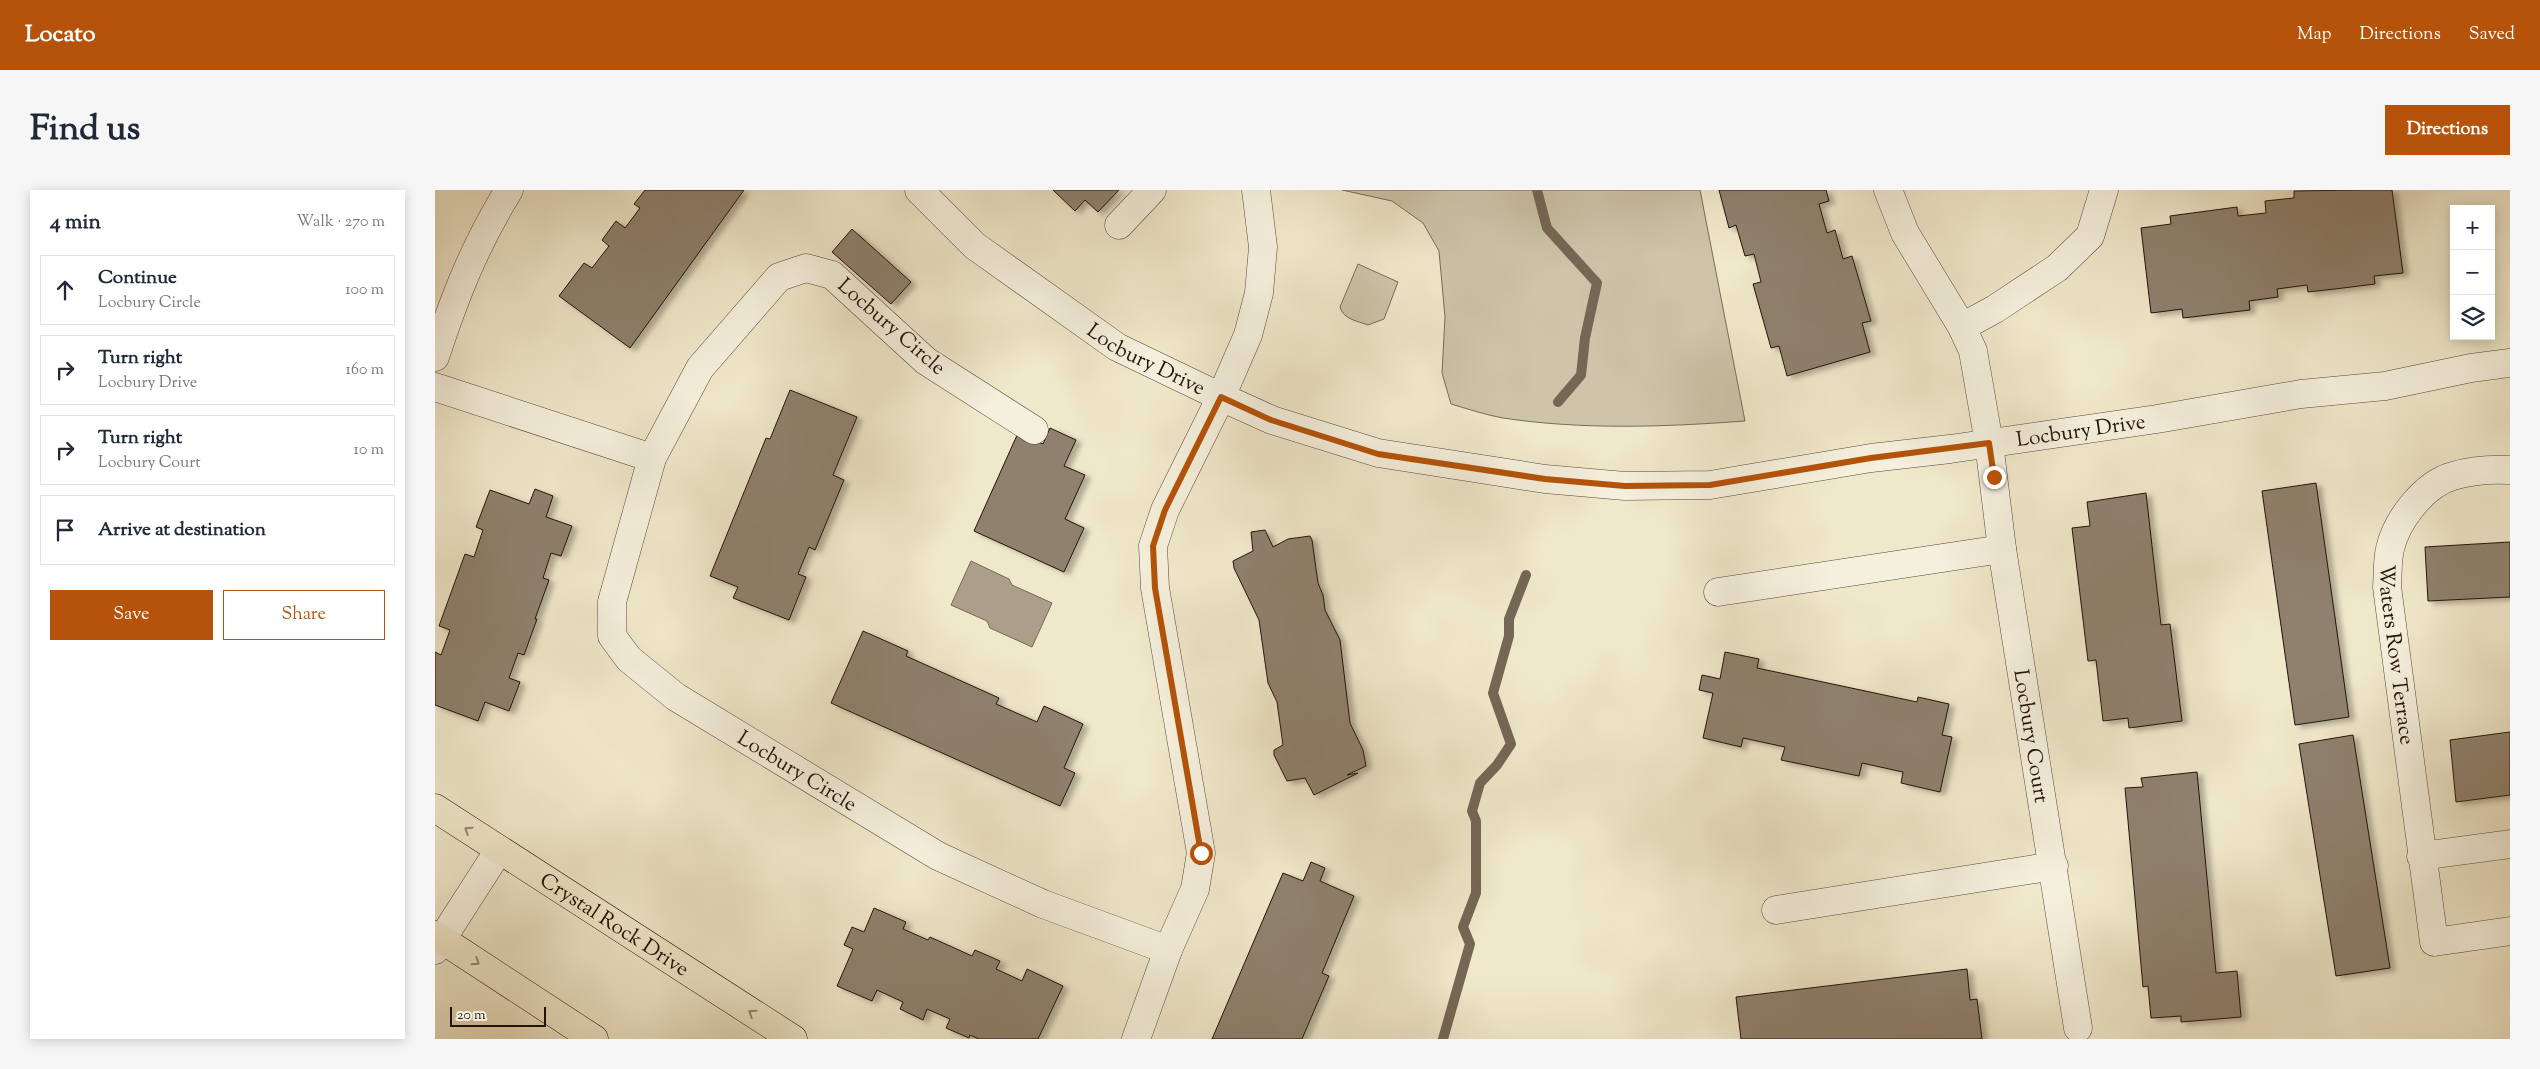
<!DOCTYPE html>
<meta charset="utf-8">
<style>
body{margin:0;font-family:"Sorts Mill Goudy",serif;background:#f6f6f7;color:#1f2937}
.controls{position:absolute;right:15px;top:15px;display:grid;overflow:hidden;border-radius:0px;box-shadow:0 2px 12px #0003}
.controls button{width:45px;height:45px;display:grid;place-items:center;padding:0;border:0;border-bottom:1px solid #e0e1e3;background:#fff;color:#1f2937;font:25px sans-serif}
.scale{position:absolute;left:15px;bottom:12px;width:96px;box-sizing:border-box;padding-left:5px;border:2px solid #25120a;border-top:0;font-size:14px;line-height:18px;white-space:nowrap;color:#25120a;-webkit-text-stroke:4px #f5f0dd;paint-order:stroke}
.stop{position:absolute;width:15px;height:15px;margin:-11px;border:4px solid #b45309;border-radius:50%;background:#fff}
.stop.end{background:#b45309;border-color:#fff;box-shadow:0 1px 5px #0008}
.list{margin:0;padding:0;list-style:none}
h2{display:flex;justify-content:space-between;align-items:center;height:65px;margin:0;padding:0 20px;font-size:21px}
h2 small{font-size:16px;font-weight:400;color:#747a83}
.list li{display:grid;grid-template-columns:32px 1fr auto;gap:15px;align-items:center;box-sizing:border-box;height:70px;margin:0 10px 10px;padding:0 10px;border:1px solid #e0e1e3;border-radius:0px}
.list b{display:block;font-size:19px;white-space:nowrap}
.list p{margin:0;font-size:16px;white-space:nowrap;color:#747a83}
.list em{font-size:16px;font-style:normal;color:#747a83}
.actions{display:flex;gap:10px;padding:15px 20px}
.actions a{flex:1;padding:11px 0;border:1px solid #b45309;border-radius:0px;text-align:center;font-size:18px;color:#b45309}
.actions .main{background:#b45309;color:#fff}
.icon{flex:none;width:28px;height:28px;fill:none;stroke:currentColor;stroke-width:2;stroke-linecap:round;stroke-linejoin:round}
.map{position:relative;flex:none;width:2075px;height:849px;overflow:hidden;border-radius:0px}
header{display:flex;align-items:center;gap:30px;box-sizing:border-box;height:70px;padding:0 25px;background:#b45309;color:#fff}
header strong{font-size:24px}
nav{display:flex;gap:28px;margin-inline-start:auto;font-size:18px}
.intro{display:flex;align-items:center;justify-content:space-between;box-sizing:border-box;height:120px;padding:0 30px}
h1{margin:0;font-size:35px}
.button{padding:12px 22px;border-radius:0px;background:#b45309;color:#fff;font-size:18px;font-weight:700}
main{display:flex;gap:30px;padding:0 30px}
aside{flex:1;background:#fff;border-radius:0px;box-shadow:0 2px 12px #0003}
.map>svg:first-child{display:block}
.green{fill:#cdc4a9;stroke:#796b5a}
.water{fill:#ab9f89;stroke:#756756}
.lines{fill:none;stroke-linecap:round;stroke-linejoin:round}
.stream{stroke:#756756;stroke-width:10}
.building{fill:#8f816e;stroke:#25120a;filter:url(#shadow)}
.minor-casing{stroke:#58483a;stroke-width:29}
.major-casing{stroke:#25120a;stroke-width:29}
.minor{stroke:#f5f0dd;stroke-width:28}
.major{stroke:#f0e8ca;stroke-width:28}
.oneway{stroke:#958874}
.route{stroke:#b45309;stroke-width:6}
.labels{text-anchor:middle;stroke-width:4.5;stroke-linejoin:round;paint-order:stroke}
.street-label{font-size:21px;fill:#25120a;stroke:#f5f0dd}
</style>
<header>
<strong>Locato</strong>
<nav><a>Map</a><a>Directions</a><a>Saved</a></nav>
</header>
<div class="intro"><h1>Find us</h1><a class="button">Directions</a></div>
<main>
<aside>
<h2>4 min<small>Walk · 270 m</small></h2>
<ul class="list">
<li><svg class="icon" aria-label="ahead" viewBox="0 0 24 24"><path d="M12 20V5M6 11l6-6 6 6"/></svg><div><b>Continue</b><p>Locbury Circle</p></div><em>100 m</em></li>
<li><svg class="icon" aria-label="right" viewBox="0 0 24 24"><path d="M7 20v-9h11M14 6l5 5-5 5"/></svg><div><b>Turn right</b><p>Locbury Drive</p></div><em>160 m</em></li>
<li><svg class="icon" aria-label="right" viewBox="0 0 24 24"><path d="M7 20v-9h11M14 6l5 5-5 5"/></svg><div><b>Turn right</b><p>Locbury Court</p></div><em>10 m</em></li>
<li><svg class="icon" aria-label="arrive" viewBox="0 0 24 24"><path d="M6 21V4h12l-3 4 3 4H6"/></svg><div><b>Arrive at destination</b></div></li>
</ul>
<div class="actions"><a class="main">Save</a><a>Share</a></div>
</aside>
<div class="map">
<svg width="2075" height="849" viewBox="0 0 2075 849">
<defs>
<filter id="shadow"><feDropShadow dx="5.5" dy="3" stdDeviation="2.5" flood-color="#0004"/></filter>
</defs>
<rect width="100%" height="100%" fill="#f0e8ca"/>
<filter id="stains"><feTurbulence type="fractalNoise" baseFrequency=".004" numOctaves="4"/><feColorMatrix values="0 0 0 0 .2 0 0 0 0 .09 0 0 0 0 .02 0 0 0 .5 -.17"/></filter>
<radialGradient id="worn" r=".72"><stop offset=".6" stop-color="#630" stop-opacity="0"/><stop offset="1" stop-color="#630" stop-opacity=".3"/></radialGradient>
<g class="green">
<path d="M907,0h358l45,231c-81,6 -162,9 -242,-3 -17,-3 -35,-9 -52,-14l-9,-31 3,-56 -6,-66 -16,-28 -31,-22z"/>
<path d="M923,74l40,18 -14,37 -16,6c-11,-4 -25,-6 -28,-18z"/>
</g>
<polygon class="water" points="536,371 574,389 577,395 617,413 597,457 555,438 552,431 516,415"/>
<g class="lines">
<g class="stream">
<polyline points="1102,0 1112,38 1162,93 1150,148 1146,185 1123,212"/>
<polyline points="1008,849 1035,754 1028,737 1041,703 1041,631 1037,621 1045,593 1062,575 1076,554 1058,503 1074,446 1074,429 1091,385"/>
</g>
</g>
<g class="building">
<polygon points="210,0 309,0 195,158 124,106 149,73 157,78 174,56 167,50 181,31 190,38 205,18 199,14"/>
<polygon points="618,0 684,0 663,22 650,10 640,21"/>
<polygon points="1284,0 1391,0 1394,11 1384,14 1392,43 1400,40 1408,69 1417,66 1436,131 1427,133 1435,162 1352,186 1344,156 1336,158 1318,94 1326,92 1319,64 1310,66 1301,35 1294,38"/>
<polygon points="1927,0 1957,0 1968,83 1939,86 1940,94 1908,98 1873,102 1872,95 1842,99 1843,107 1814,111 1815,120 1748,128 1747,119 1716,123 1706,38 1736,34 1735,26 1802,17 1803,26 1831,23 1830,11 1859,8 1859,1"/>
<polygon points="417,39 476,92 456,114 397,62"/>
<polygon points="355,200 422,227 398,285 409,290 380,360 374,357 363,384 371,387 354,430 298,408 303,397 275,386 331,248 335,249"/>
<polygon points="615,238 641,250 629,276 650,285 630,329 649,338 629,382 539,341 583,243 608,254"/>
<polygon points="1881,293 1914,527 1860,535 1827,301"/>
<polygon points="100,299 118,306 111,327 137,336 126,366 116,363 108,388 114,390 100,429 102,429 89,465 83,463 74,488 85,492 74,521 50,512 43,531 0,515 0,462 6,465 15,440 4,436 30,364 39,367 48,340 41,337 55,300 94,314"/>
<polygon points="1711,303 1726,435 1735,434 1747,531 1694,538 1693,528 1668,531 1661,470 1653,471 1637,338 1655,336 1652,312"/>
<polygon points="830,340 838,357 853,349 875,346 877,350 883,393 888,405 890,420 905,450 915,533 928,560 931,576 912,585 923,583 879,605 870,588 852,591 839,565 839,560 848,555 842,512 833,493 824,430 799,378 798,371 818,361 816,342"/>
<polygon points="2075,352 2075,407 1993,411 1990,357"/>
<polygon points="428,441 473,461 471,466 564,508 561,514 602,532 609,516 648,534 629,578 640,583 625,616 396,513"/>
<polygon points="1290,462 1324,469 1322,478 1482,512 1483,507 1514,514 1507,545 1517,547 1505,602 1466,593 1468,582 1427,573 1424,586 1346,570 1350,557 1308,548 1306,557 1268,548 1278,503 1264,500 1267,485 1285,489"/>
<polygon points="2075,542 2075,605 2021,612 2015,550"/>
<polygon points="1918,545 1955,778 1901,786 1864,554"/>
<polygon points="1762,582 1781,783 1802,781 1806,827 1746,832 1746,826 1716,828 1713,796 1708,797 1690,598 1708,597 1706,588"/>
<polygon points="876,672 890,678 885,691 919,706 887,783 894,786 867,849 777,849 848,683 868,691"/>
<polygon points="439,718 471,732 468,739 493,750 495,747 537,766 540,760 565,771 561,779 587,791 592,779 628,796 603,849 544,849 535,845 534,848 511,838 515,829 492,819 488,830 465,819 468,812 442,800 437,811 402,796 418,759 409,755 417,737 429,742"/>
<polygon points="1532,779 1535,810 1542,809 1547,849 1306,849 1301,807"/>
</g>
<g class="lines">
<defs>
<g id="minor">
<path id="s1" d="M484,0l56,56 142,101 104,50 51,23 106,33 167,26 80,7 85,-1 161,-27 79,-9 207,-30 144,-25 84,-8 86,-18 39,-5"/>
<path id="s2" d="M1453,0l17,43 57,94 11,24 16,92 13,106 76,479"/>
<polyline points="684,35 717,0"/>
<polyline points="1527,137 1560,119 1622,78 1655,46 1669,0"/>
<path d="M0,167c20,-61 40,-112 74,-167"/>
<polyline points="0,197 217,268"/>
<path id="s3" d="M599,240l-108,-69 -94,-86 -26,-7 -27,9 -79,91 -48,90 -40,144v34l17,23 47,38 262,159 105,48 125,46 27,-61 6,-36 -46,-265 -2,-42 12,-36 56,-113 27,-62 11,-42 4,-46 -7,-57"/>
<path id="s4" d="M2075,280c-20,-1 -38,0 -57,6 -29,8 -57,45 -63,73 -3,12 -2,26 -3,38l47,355 76,-11"/>
<polyline points="1283,402 1567,359"/>
<polyline points="1986,666 2075,654"/>
<polyline points="1341,720 1619,676"/>
<polyline points="0,760 64,660"/>
<polyline points="701,849 733,760"/>
</g>
<g id="major">
<path id="s5" d="M0,618l358,231"/>
<polyline points="0,745 159,849"/>
</g>
</defs>
<use href="#minor" class="minor-casing"/>
<use href="#major" class="major-casing"/>
<use href="#minor" class="minor"/>
<use href="#major" class="major"/>
</g>
<defs><path id="oneway-chevron" d="M-2-3.5L2.5 0L-2 3.5" fill="none" stroke-width="1.6" stroke-linecap="round" stroke-linejoin="round" transform="scale(1.25)"/></defs>
<g class="oneway">
<use href="#oneway-chevron" transform="translate(33 640) rotate(-147)"/>
<use href="#oneway-chevron" transform="translate(41 772) rotate(34)"/>
<use href="#oneway-chevron" transform="translate(317 823) rotate(-147)"/>
</g>
<g class="lines">
<polyline class="route" points="766,663 720,398 718,356 730,320 786,207 836,230 943,264 1110,289 1190,296 1275,295 1436,268 1554,253 1559,287"/>
</g>
<g class="labels">
<g class="street-label">
<text transform="translate(457 136) rotate(41)" y="7">Locbury Circle</text>
<text dy="7" stroke="none"><textPath href="#s1" startOffset="285">Locbury Drive</textPath></text>
<text dy="7" stroke="none"><textPath href="#s1" startOffset="1245">Locbury Drive</textPath></text>
<text dy="7" stroke="none"><textPath href="#s4" startOffset="264">Waters Row Terrace</textPath></text>
<text dy="7" stroke="none"><textPath href="#s2" startOffset="572">Locbury Court</textPath></text>
<text dy="7" stroke="none"><textPath href="#s3" startOffset="948">Locbury Circle</textPath></text>
<text dy="7" stroke="none"><textPath href="#s5" startOffset="214">Crystal Rock Drive</textPath></text>
</g>
</g>
<rect width="100%" height="100%" filter="url(#stains)"/>
<rect width="100%" height="100%" fill="url(#worn)"/>
</svg>
<div class="controls">
<button>+</button>
<button>−</button>
<button><svg class="icon" aria-label="layers" viewBox="0 0 24 24"><path d="M12 4l9 5-9 5-9-5zM3 14l9 5 9-5"/></svg></button>
</div>
<div class="scale">20 m</div>
<div class="stop" style="left:766px;top:663px"></div>
<div class="stop end" style="left:1559px;top:287px"></div>
</div>
</main>
